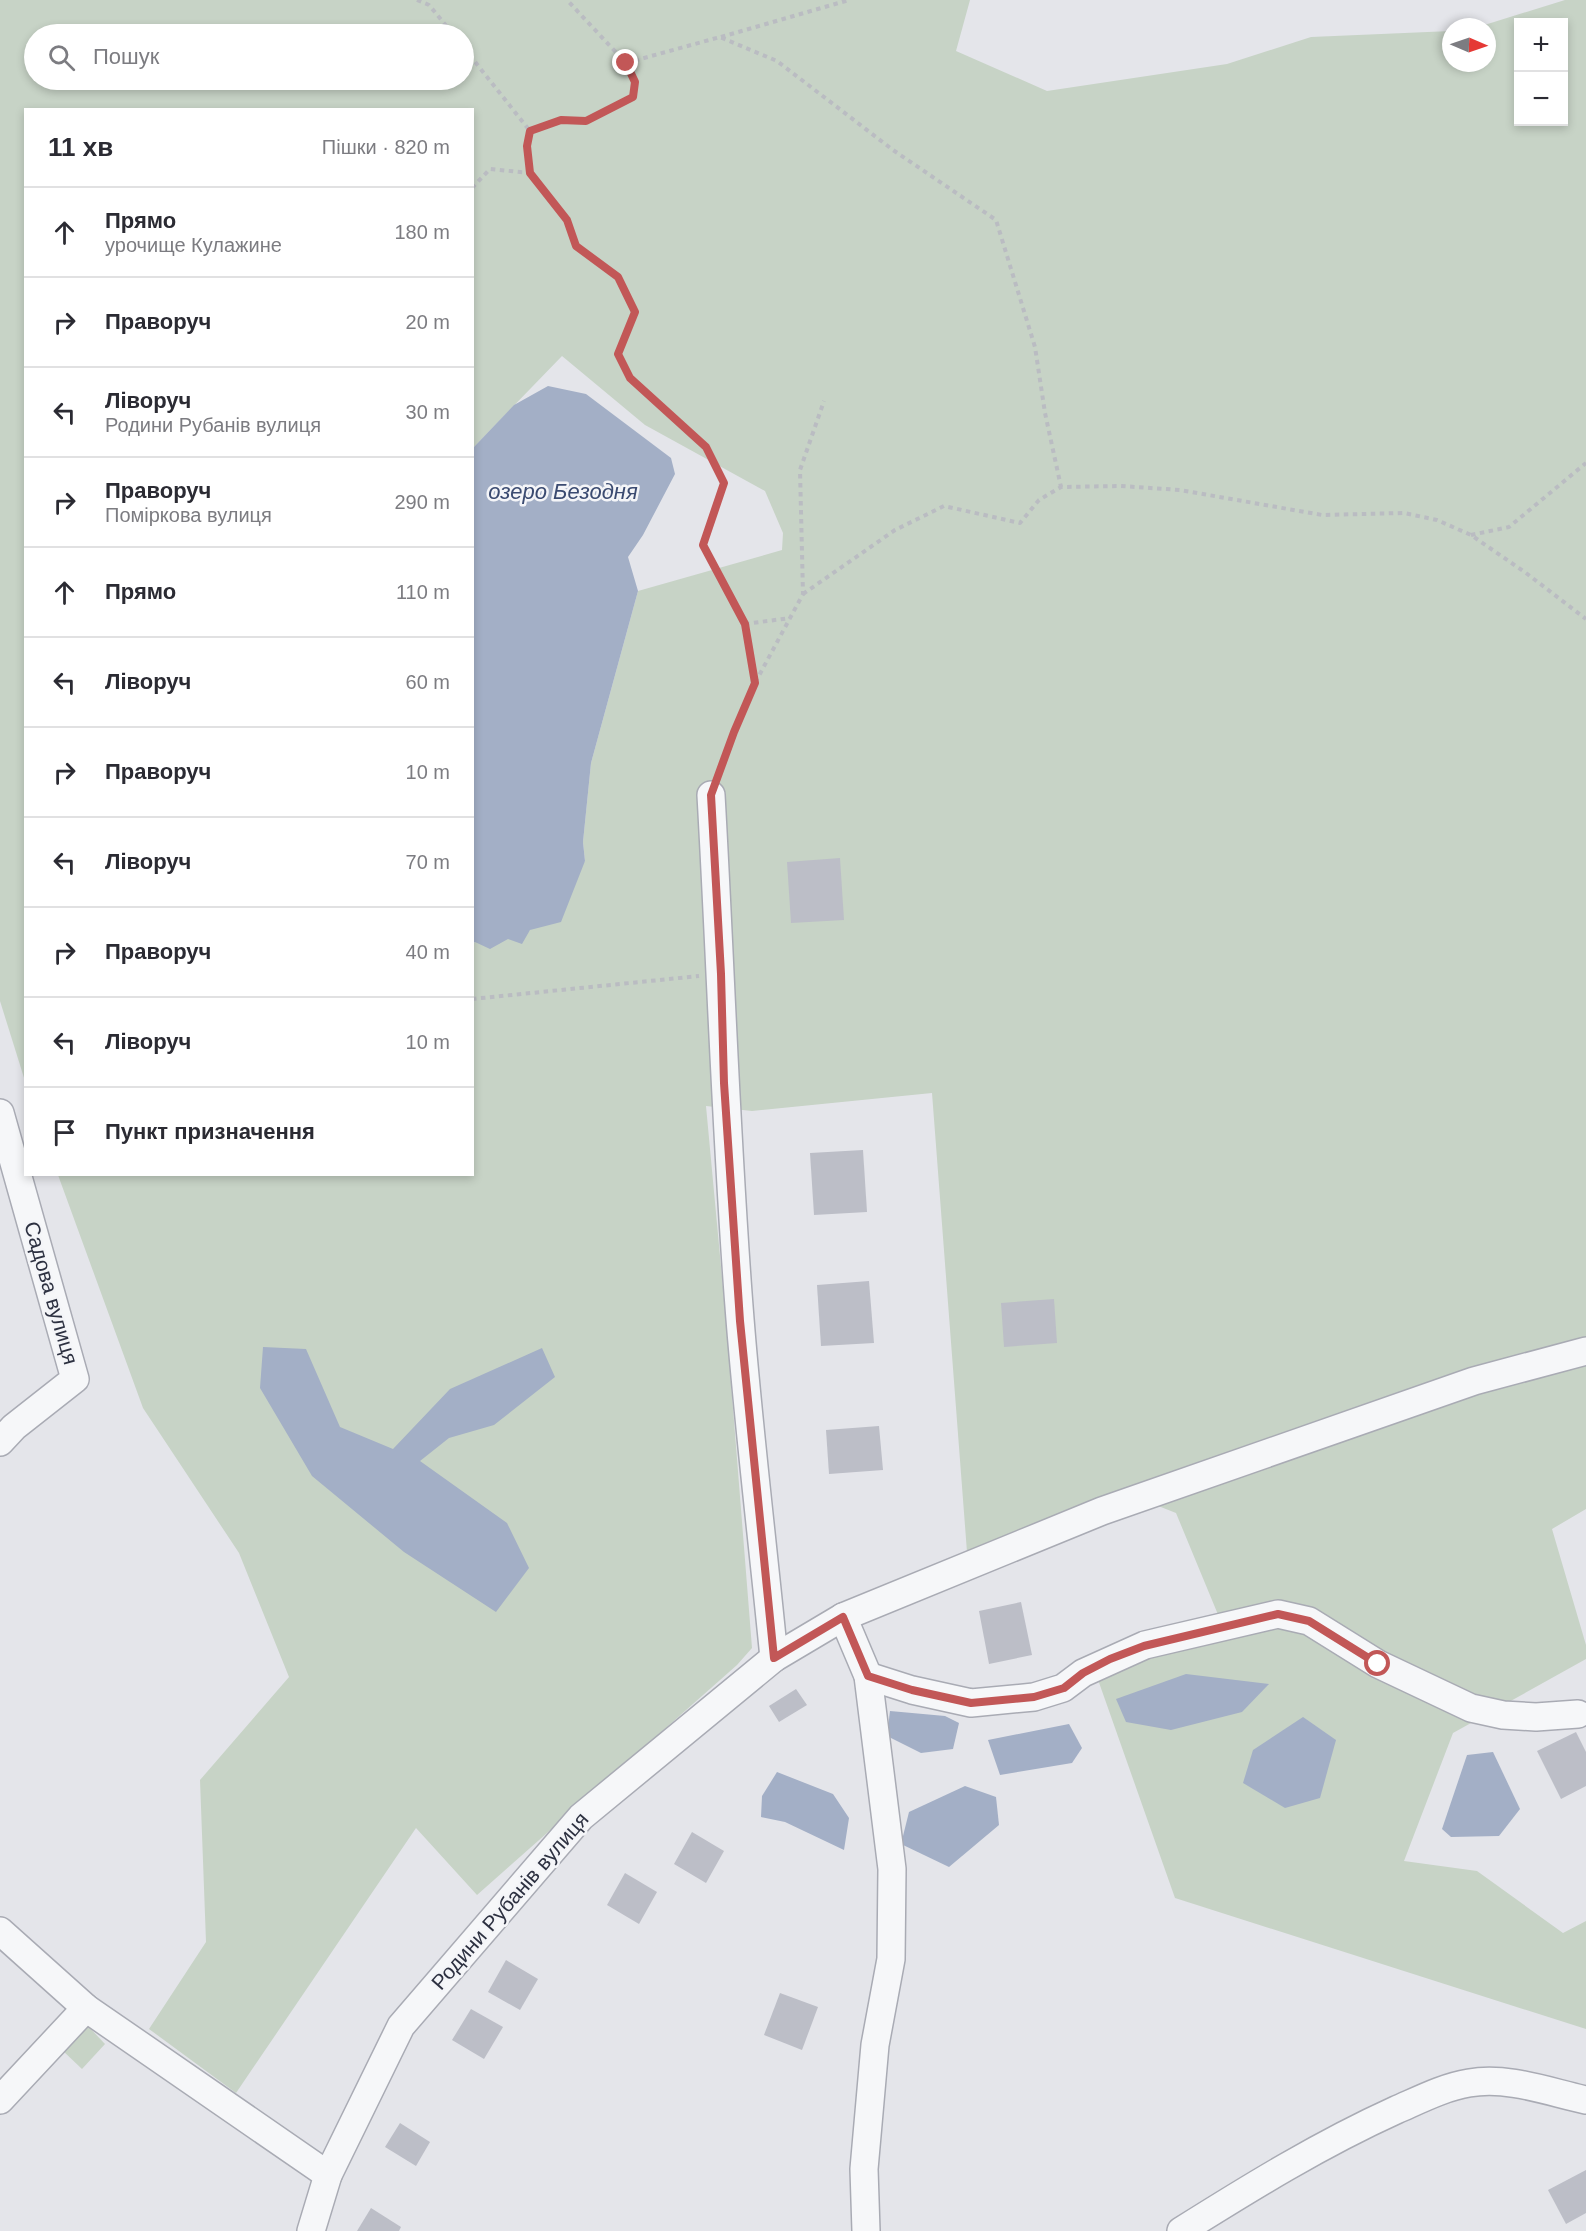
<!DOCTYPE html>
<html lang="uk">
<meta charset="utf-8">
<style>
body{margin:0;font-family:Arial,sans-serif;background:#f7f7f7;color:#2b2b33}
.controls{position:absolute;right:18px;top:18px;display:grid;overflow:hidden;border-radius:0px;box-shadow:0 3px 9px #0003}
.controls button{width:54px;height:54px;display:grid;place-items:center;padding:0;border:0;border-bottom:2px solid #e1e1e2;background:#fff;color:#2b2b33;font:30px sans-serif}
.compass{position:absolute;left:1442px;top:18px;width:54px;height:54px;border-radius:50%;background:#fff;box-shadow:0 3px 9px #0003;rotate:92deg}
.stop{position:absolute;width:18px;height:18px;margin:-14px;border:4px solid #c25757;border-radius:50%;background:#fff}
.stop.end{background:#c25757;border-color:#fff;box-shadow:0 2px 6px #0008}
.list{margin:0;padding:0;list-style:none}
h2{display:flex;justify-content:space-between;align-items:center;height:78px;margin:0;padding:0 24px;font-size:26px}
h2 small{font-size:20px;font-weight:400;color:#7c7c81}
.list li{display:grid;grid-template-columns:39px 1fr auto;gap:18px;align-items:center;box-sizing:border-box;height:90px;padding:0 24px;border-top:2px solid #e1e1e2}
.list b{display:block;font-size:22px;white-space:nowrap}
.list p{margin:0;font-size:20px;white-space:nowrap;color:#7c7c81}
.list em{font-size:20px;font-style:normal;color:#7c7c81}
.icon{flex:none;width:33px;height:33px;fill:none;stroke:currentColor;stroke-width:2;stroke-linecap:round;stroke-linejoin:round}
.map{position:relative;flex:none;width:1586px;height:2231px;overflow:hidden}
.search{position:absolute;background:#fff;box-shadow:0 3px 9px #0003;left:24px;top:24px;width:450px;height:66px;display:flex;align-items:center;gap:15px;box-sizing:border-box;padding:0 21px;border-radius:33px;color:#7c7c81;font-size:22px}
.panel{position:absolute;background:#fff;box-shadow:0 3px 9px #0003;left:24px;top:108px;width:450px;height:1068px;border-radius:0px}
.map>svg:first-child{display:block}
.green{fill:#c7d3c6;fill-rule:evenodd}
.water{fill:#a3afc6}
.building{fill:#bcbec7}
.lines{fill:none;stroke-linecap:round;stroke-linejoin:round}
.minor-casing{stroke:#a9abb4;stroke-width:30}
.path{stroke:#babcc2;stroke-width:4;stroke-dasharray:4.5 4.5;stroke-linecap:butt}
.minor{stroke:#f6f7f9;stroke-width:27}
.route{stroke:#c25757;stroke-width:8}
.labels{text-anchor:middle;stroke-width:5;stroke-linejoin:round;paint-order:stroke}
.street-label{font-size:21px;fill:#2d3141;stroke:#f4f5f8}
.water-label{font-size:22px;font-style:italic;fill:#3b4b71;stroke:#f4f5f8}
</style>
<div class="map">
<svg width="1586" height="2231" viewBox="0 0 1586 2231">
<rect width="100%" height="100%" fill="#e4e5ea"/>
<g class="green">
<path d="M0,0h970l-14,51 91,40 180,-27 84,-27 140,-6v32h36v-36h-9l87,-27h21v1509l-34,20 34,116v14l-133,74 -49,128 73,10 86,62 23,-12v108l-411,-131 -79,-224 123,-57 -43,-104 -38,-15 -171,54 -35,-459 -180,18 -46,-5 20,214 26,328 -15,17 -260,230 -61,-67 -180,265 -87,-64 57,-87 -6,-162 89,-103 -50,-124 -96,-145 -85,-233 414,-1 1,-230 2,-2 33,-3 22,-9 55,-69 -2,-19 8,-79 47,-172 144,-41 1,-17 -18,-42 -120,-66 -83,-69 -89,92 -1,-338h-446l-1,971 -25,-80zM1518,22h46v100h-46zM34,34h430v46h-430z"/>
<polygon points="86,2024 105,2044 82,2069 61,2049"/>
</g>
<g class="water">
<polygon points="548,386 586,394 671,458 675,474 643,535 628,557 638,591 591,763 583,842 585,861 561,922 530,930 522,944 508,939 490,949 475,942 472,944 473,448 514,405"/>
<polygon points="263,1347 306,1349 340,1427 393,1449 450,1389 542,1348 555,1377 494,1425 449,1438 420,1461 507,1523 529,1568 496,1612 404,1552 312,1476 260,1388"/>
<polygon points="1186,1674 1269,1684 1242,1712 1171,1730 1126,1722 1116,1699"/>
<polygon points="890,1711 945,1716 959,1723 953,1749 921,1753 887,1736"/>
<polygon points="1303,1717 1336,1740 1320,1798 1285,1808 1243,1783 1253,1750"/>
<polygon points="1069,1724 1082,1748 1072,1763 1000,1775 988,1740"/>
<polygon points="1493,1752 1520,1809 1499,1836 1451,1837 1442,1829 1467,1755"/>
<polygon points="777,1772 833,1794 849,1818 844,1850 785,1822 761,1817 762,1796"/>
<polygon points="965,1786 996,1797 999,1825 949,1867 901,1844 909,1812"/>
</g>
<g class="building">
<polygon points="840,858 844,920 791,923 787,862"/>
<polygon points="863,1150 867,1212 814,1215 810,1153"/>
<polygon points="869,1281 874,1343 821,1346 817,1285"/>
<polygon points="1054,1299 1057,1343 1004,1347 1001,1303"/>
<polygon points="879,1426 883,1470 829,1474 826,1430"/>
<polygon points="1021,1602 1032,1655 989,1664 979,1611"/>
<polygon points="796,1689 807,1705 779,1722 769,1706"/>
<polygon points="1576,1732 1586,1752 1586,1786 1561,1799 1537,1751"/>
<polygon points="692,1832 724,1851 706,1883 674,1864"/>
<polygon points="625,1873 657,1892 639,1924 607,1905"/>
<polygon points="506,1960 538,1979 520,2010 488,1992"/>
<polygon points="780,1993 818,2007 802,2050 764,2035"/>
<polygon points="471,2009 503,2027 484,2059 452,2040"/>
<polygon points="400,2123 430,2142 416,2166 385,2147"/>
<polygon points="1586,2170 1586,2213 1566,2224 1548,2190"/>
<polygon points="371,2208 401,2227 399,2231 357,2231"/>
</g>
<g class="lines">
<defs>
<g id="minor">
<path d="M711,795c10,175 15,350 29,524 9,113 23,226 34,339"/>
<polyline points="0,1113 75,1379 14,1427 0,1442"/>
<polyline points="843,1617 868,1676 892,1869 891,1959 875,2045 864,2169 866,2231"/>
<polyline points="868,1676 912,1690 971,1703 1034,1697 1063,1688 1083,1673 1145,1645 1278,1614 1309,1621 1378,1664 1471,1708 1503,1715 1536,1717 1578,1714"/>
<polyline points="0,1931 86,2008 328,2175"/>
<polyline points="0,2100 86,2008"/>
<polyline points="311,2231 328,2175 401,2026 581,1817 774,1658 843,1617 1102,1511 1474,1381 1586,1351"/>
<path d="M1181,2231c70,-44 140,-87 215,-121 23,-10 48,-23 73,-27 39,-7 80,9 117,17"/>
</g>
</defs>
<use href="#minor" class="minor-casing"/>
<g class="path">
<polyline points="417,0 429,5 453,34"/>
<polyline points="721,37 849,0"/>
<polyline points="464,48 530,131 527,146 530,173 567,220 576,246 619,277 635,312 618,354 630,378 706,447 724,483 703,545 745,624 755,683"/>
<polyline points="626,63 720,37 777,61 893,150 996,220 1035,347 1045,413 1061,487"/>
<polyline points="530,131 561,120 586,121 633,97 635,82 626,63 567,0"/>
<polyline points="472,188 490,169 530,173"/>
<polyline points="1471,535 1509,527 1586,463"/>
<polyline points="803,594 895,530 944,506 1020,523 1039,500 1061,487 1121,486 1180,490 1322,515 1404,513 1437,520 1471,535 1526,573 1586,619"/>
<polyline points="745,624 790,618"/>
<polyline points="718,774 733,732 755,683 803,594 800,470 824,401"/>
<polyline points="472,999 699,976"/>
</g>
<use href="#minor" class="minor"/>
</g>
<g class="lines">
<polyline class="route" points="626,63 635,82 633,97 586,121 561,120 530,131 527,146 530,173 567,220 576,246 618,277 635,312 618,354 630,378 706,447 724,483 703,545 745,624 755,683 734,732 711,795 721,974 724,1083 740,1321 774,1658 843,1617 868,1676 912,1690 971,1703 1034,1697 1064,1688 1083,1673 1110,1659 1144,1646 1278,1614 1309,1621 1378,1664"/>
</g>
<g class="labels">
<g class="street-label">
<text transform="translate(51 1293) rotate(74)" y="7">Садова вулиця</text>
<text transform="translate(510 1901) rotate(-49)" y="7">Родини Рубанів вулиця</text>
</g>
<g class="water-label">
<text x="563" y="499">озеро Безодня</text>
</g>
</g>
</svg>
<div class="controls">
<button>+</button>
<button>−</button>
</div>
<svg class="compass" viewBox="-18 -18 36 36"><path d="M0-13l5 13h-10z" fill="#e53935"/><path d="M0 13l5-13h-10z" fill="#7c7c81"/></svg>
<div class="stop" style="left:1378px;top:1664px"></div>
<div class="stop end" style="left:626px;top:63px"></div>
<div class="search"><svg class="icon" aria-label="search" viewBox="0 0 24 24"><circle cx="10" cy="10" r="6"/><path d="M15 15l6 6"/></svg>Пошук</div>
<section class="panel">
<h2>11 хв<small>Пішки · 820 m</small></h2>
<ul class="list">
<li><svg class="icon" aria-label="ahead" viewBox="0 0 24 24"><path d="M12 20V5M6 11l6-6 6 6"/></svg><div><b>Прямо</b><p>урочище Кулажине</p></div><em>180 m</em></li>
<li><svg class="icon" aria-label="right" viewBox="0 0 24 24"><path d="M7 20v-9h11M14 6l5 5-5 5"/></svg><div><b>Праворуч</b></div><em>20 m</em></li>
<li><svg class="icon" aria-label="left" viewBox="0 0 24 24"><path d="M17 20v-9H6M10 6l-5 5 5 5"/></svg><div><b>Ліворуч</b><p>Родини Рубанів вулиця</p></div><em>30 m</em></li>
<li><svg class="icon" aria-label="right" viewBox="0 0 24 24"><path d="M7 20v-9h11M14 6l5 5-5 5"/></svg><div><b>Праворуч</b><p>Поміркова вулиця</p></div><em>290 m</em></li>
<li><svg class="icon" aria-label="ahead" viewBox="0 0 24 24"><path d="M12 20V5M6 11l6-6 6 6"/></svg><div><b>Прямо</b></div><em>110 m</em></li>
<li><svg class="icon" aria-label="left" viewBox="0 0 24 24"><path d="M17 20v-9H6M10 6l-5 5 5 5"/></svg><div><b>Ліворуч</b></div><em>60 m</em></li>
<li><svg class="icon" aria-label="right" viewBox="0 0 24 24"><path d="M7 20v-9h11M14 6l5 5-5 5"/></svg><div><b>Праворуч</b></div><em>10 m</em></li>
<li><svg class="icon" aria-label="left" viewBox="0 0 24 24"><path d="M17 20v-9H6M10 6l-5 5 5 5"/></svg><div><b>Ліворуч</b></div><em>70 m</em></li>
<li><svg class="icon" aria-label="right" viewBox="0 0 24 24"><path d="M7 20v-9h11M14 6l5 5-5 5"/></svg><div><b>Праворуч</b></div><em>40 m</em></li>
<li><svg class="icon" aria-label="left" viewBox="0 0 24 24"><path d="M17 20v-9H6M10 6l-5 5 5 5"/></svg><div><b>Ліворуч</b></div><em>10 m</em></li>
<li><svg class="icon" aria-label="arrive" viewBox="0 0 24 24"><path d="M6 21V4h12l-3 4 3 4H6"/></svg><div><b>Пункт призначення</b></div></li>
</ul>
</section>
</div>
